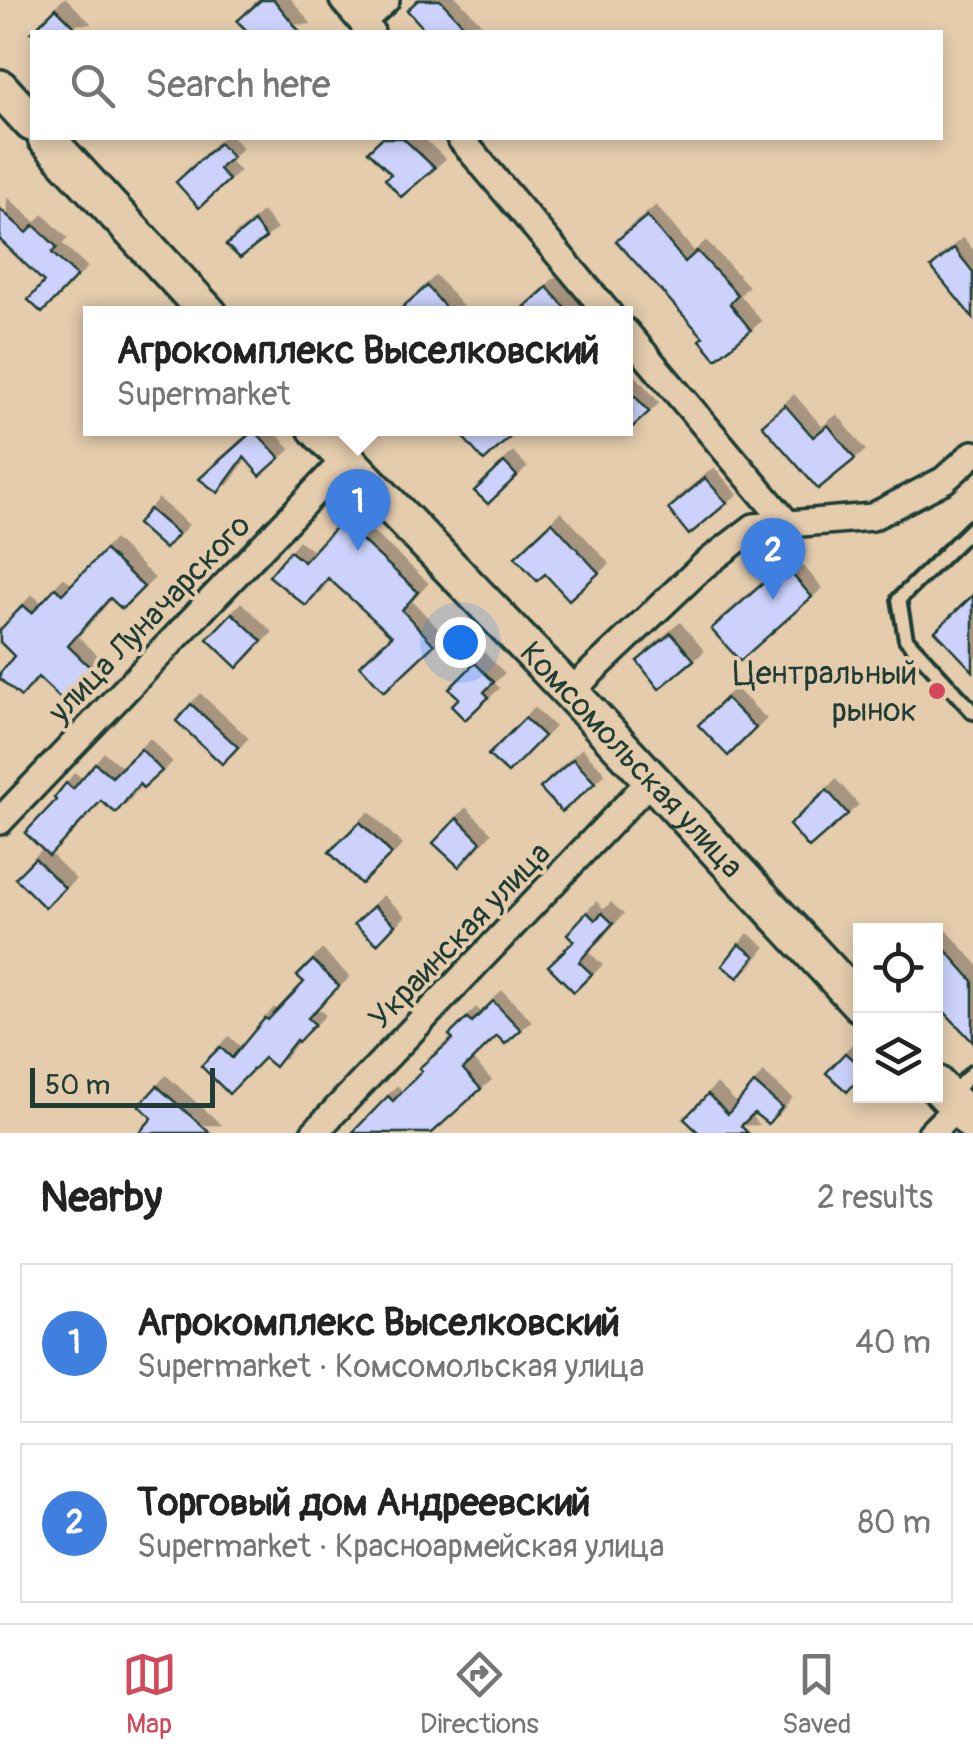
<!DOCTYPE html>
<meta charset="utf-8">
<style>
body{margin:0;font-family:Pangolin,sans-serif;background:#f2f2f2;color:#222}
.controls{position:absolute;right:30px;bottom:30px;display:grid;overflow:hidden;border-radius:0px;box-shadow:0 5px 15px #0003}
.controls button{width:90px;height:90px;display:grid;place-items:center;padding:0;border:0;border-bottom:2px solid #e0e0e0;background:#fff;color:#222;font:50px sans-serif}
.scale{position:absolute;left:30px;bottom:25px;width:185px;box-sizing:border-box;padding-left:10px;border:5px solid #1f3d34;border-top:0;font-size:28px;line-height:35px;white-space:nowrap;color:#1f3d34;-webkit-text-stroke:8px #e4ccad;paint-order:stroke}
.you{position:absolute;left:460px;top:642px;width:35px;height:35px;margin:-25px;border:8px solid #fff;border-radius:50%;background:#1a73e8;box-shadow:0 0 0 15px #1a73e833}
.badge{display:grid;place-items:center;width:65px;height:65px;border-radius:50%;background:#d1495b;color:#fff;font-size:32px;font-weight:700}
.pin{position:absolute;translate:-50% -82px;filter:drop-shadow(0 2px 5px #0008)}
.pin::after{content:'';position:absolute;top:52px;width:35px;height:30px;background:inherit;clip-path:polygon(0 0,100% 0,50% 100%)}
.popup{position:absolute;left:83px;top:306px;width:550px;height:130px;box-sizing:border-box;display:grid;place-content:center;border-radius:0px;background:#fff;filter:drop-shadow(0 2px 8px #0005);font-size:32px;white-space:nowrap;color:#767676}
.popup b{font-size:38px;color:#222}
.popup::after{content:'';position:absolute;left:50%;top:100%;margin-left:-20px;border:20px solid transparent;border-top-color:#fff}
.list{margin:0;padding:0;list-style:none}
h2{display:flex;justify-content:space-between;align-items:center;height:130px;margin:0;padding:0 40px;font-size:42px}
h2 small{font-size:32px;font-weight:400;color:#767676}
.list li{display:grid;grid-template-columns:65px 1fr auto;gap:30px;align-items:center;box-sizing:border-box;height:160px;margin:0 20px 20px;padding:0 20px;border:2px solid #e0e0e0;border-radius:0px}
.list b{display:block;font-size:38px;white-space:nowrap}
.list p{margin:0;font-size:32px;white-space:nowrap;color:#767676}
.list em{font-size:32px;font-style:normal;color:#767676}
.icon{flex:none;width:55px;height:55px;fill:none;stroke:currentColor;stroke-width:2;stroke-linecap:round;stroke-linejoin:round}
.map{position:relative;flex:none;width:973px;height:1133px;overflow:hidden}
.search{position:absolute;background:#fff;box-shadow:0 5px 15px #0003;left:30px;right:30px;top:30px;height:110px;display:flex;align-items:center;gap:25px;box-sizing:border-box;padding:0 35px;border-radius:0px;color:#767676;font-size:38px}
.sheet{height:490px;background:#fff}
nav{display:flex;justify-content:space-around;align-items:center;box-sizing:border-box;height:140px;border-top:2px solid #e0e0e0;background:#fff;font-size:28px;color:#767676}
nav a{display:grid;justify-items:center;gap:5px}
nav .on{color:#d1495b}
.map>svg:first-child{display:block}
.building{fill:#ccd2fb;stroke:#1f3d34;stroke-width:2.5;filter:url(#shadow)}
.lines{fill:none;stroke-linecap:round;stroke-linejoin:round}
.lane-casing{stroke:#1f3d34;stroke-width:20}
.street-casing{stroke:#1f3d34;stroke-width:32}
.secondary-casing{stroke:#1f3d34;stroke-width:42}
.lane{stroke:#e4ccad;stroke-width:12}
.street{stroke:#e4ccad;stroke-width:25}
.secondary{stroke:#e4ccad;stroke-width:35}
.poi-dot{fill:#d1495b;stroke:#e4ccad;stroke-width:4}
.labels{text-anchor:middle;stroke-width:8;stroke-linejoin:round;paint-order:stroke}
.street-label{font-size:32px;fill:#1f3d34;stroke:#e4ccad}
.poi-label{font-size:32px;fill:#1f3d34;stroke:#e4ccad;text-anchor:end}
</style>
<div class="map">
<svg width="973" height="1133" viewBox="0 0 973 1133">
<defs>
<filter id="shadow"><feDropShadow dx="9" dy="-9" stdDeviation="0" flood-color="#0004"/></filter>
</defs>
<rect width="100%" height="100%" fill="#e4ccad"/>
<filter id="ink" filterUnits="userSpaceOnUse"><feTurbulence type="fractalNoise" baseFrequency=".01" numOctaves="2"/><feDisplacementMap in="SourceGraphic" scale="20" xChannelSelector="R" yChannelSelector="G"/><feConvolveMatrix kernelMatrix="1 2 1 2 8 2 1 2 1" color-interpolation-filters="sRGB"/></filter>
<g filter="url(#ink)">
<g class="building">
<polygon points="261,0 274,0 300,32 248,32 237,21"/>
<polygon points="418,0 440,0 470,32 427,32 407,10"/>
<polygon points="56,8 80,32 32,32"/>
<polygon points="382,138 403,138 435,168 401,197 385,179 391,174 368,151"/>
<polygon points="219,143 232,157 219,169 229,180 199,208 176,182"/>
<polygon points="0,209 27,233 34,225 57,247 52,253 77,276 42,313 28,300 44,282 0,240"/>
<polygon points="647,216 685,262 697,251 738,295 730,304 751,330 716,359 700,340 703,337 616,241"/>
<polygon points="254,222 266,238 240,258 226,245"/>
<polygon points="954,248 973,272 973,318 931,267"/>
<polygon points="427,286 451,314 395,314"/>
<polygon points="547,287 571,314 517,314"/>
<polygon points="626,386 649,412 626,433"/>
<polygon points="785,405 813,437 828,425 855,459 818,489 762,425"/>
<polygon points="455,428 520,428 484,461"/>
<polygon points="254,430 280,458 260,476 244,457 218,493 199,479"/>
<polygon points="504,462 517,476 488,504 474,491"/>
<polygon points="705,478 727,503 689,535 668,509"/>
<polygon points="149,509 178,534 165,549 137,524"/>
<polygon points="341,521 418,592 402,610 434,645 384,692 360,665 392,636 328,578 306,606 269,576 290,551 304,562"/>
<polygon points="552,522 599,573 569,600 545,574 537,581 515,557"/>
<polygon points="105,550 144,587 122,609 110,598 68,646 92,669 63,701 38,677 21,697 0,679 0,673 14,656 0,642 0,630 23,605 32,613 55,588 62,594"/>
<polygon points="784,565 812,597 740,661 711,629"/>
<polygon points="973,595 973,671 935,631"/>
<polygon points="232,613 262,641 237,668 207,639"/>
<polygon points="671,633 694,660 659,689 637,661"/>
<polygon points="475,663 494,682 484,692 489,697 465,720 451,706 459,698 449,689"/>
<polygon points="726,698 756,728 728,756 698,725"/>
<polygon points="191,704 238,747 222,764 176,721"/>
<polygon points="525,718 544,736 508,773 488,755"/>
<polygon points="141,749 162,771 143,788 139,784 116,813 101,801 49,856 25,833 56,800 54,798 66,783 73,789 95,763 112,777"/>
<polygon points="573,759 595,783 562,812 540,788"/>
<polygon points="827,790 848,814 809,848 789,825"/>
<polygon points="457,818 481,842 459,867 433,843"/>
<polygon points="360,822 392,854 361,884 329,852"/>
<polygon points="35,858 65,888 45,908 15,878"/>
<polygon points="374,906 395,925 377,944 354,924"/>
<polygon points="587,912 595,920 602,913 613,923 579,962 592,974 574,992 548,966 574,941 567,934"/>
<polygon points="936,939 973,981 973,1042 936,1003"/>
<polygon points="739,944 755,956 738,978 722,966"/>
<polygon points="313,960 339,986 308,1018 315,1024 298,1042 296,1040 275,1067 264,1058 229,1094 201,1066 220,1047 232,1058 265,1018 268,1020 304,982 297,976"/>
<polygon points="493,1001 521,1030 505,1044 497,1036 463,1069 481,1089 432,1133 352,1133 388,1096 393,1101 422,1071 419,1068 453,1039 449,1035 467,1018 472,1022"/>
<polygon points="845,1053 860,1066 860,1077 847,1092 826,1073"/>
<polygon points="754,1083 782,1107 768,1124 754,1113 741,1126 748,1133 699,1133 684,1119 708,1094 728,1114"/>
<polygon points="157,1086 210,1133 139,1133 152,1118 139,1106"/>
</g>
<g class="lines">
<defs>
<g id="lane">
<polyline points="973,527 899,599 906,639 973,712"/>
<polyline points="950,1095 973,1072"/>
</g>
<g id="street">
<polyline points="343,0 371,32"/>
<polyline points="362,22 386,0"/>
<polyline points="460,138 609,314"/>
<polyline points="626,332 786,522"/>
<polyline points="570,692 703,566 754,527 872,517 944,480 973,454"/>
<polyline points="0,821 345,460"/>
<polyline points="314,1133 650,781"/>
<polyline points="931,1133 957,1107"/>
</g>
<g id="secondary">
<polyline points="0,88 32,123"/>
<polyline points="46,138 209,314"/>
<path id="s1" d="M316,428l254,264 290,312"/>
<polyline points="936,1084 973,1123"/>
</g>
</defs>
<use href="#lane" class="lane-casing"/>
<use href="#street" class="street-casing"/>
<use href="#secondary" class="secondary-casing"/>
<use href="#lane" class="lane"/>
<use href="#street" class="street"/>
<use href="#secondary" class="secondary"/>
</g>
</g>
<circle class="poi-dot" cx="937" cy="691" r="10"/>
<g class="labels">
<g class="street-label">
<text transform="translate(149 618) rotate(-46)" y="11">улица Луначарского</text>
<text dy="11" stroke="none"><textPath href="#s1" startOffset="458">Комсомольская улица</textPath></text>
<text transform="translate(459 935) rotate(-46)" y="11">Украинская улица</text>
</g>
<g class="poi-label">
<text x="917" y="684">Центральный<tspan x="917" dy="37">рынок</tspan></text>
</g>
</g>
</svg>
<div class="controls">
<button><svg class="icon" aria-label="locate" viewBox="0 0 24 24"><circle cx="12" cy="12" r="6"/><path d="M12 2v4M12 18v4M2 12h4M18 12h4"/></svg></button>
<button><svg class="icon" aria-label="layers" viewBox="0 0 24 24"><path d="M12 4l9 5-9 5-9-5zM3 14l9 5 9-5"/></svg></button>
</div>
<div class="scale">50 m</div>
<div class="you"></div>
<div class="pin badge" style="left:358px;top:551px;background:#3f7fe0">1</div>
<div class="popup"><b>Агрокомплекс Выселковский</b>Supermarket</div>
<div class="pin badge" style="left:773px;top:600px;background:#3f7fe0">2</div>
<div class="search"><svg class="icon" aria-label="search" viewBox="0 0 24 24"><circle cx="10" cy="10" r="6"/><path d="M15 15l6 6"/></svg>Search here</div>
</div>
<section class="sheet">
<h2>Nearby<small>2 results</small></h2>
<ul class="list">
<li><span class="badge" style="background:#3f7fe0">1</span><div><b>Агрокомплекс Выселковский</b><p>Supermarket · Комсомольская улица</p></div><em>40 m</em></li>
<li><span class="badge" style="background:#3f7fe0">2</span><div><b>Торговый дом Андреевский</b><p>Supermarket · Красноармейская улица</p></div><em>80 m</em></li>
</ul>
</section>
<nav>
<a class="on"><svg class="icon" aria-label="map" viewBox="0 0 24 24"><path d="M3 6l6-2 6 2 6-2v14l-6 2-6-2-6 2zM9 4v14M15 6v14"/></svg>Map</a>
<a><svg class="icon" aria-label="directions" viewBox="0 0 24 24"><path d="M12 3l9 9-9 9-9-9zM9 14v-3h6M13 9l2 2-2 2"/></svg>Directions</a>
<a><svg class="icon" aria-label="saved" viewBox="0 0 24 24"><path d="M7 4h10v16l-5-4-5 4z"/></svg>Saved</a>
</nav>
